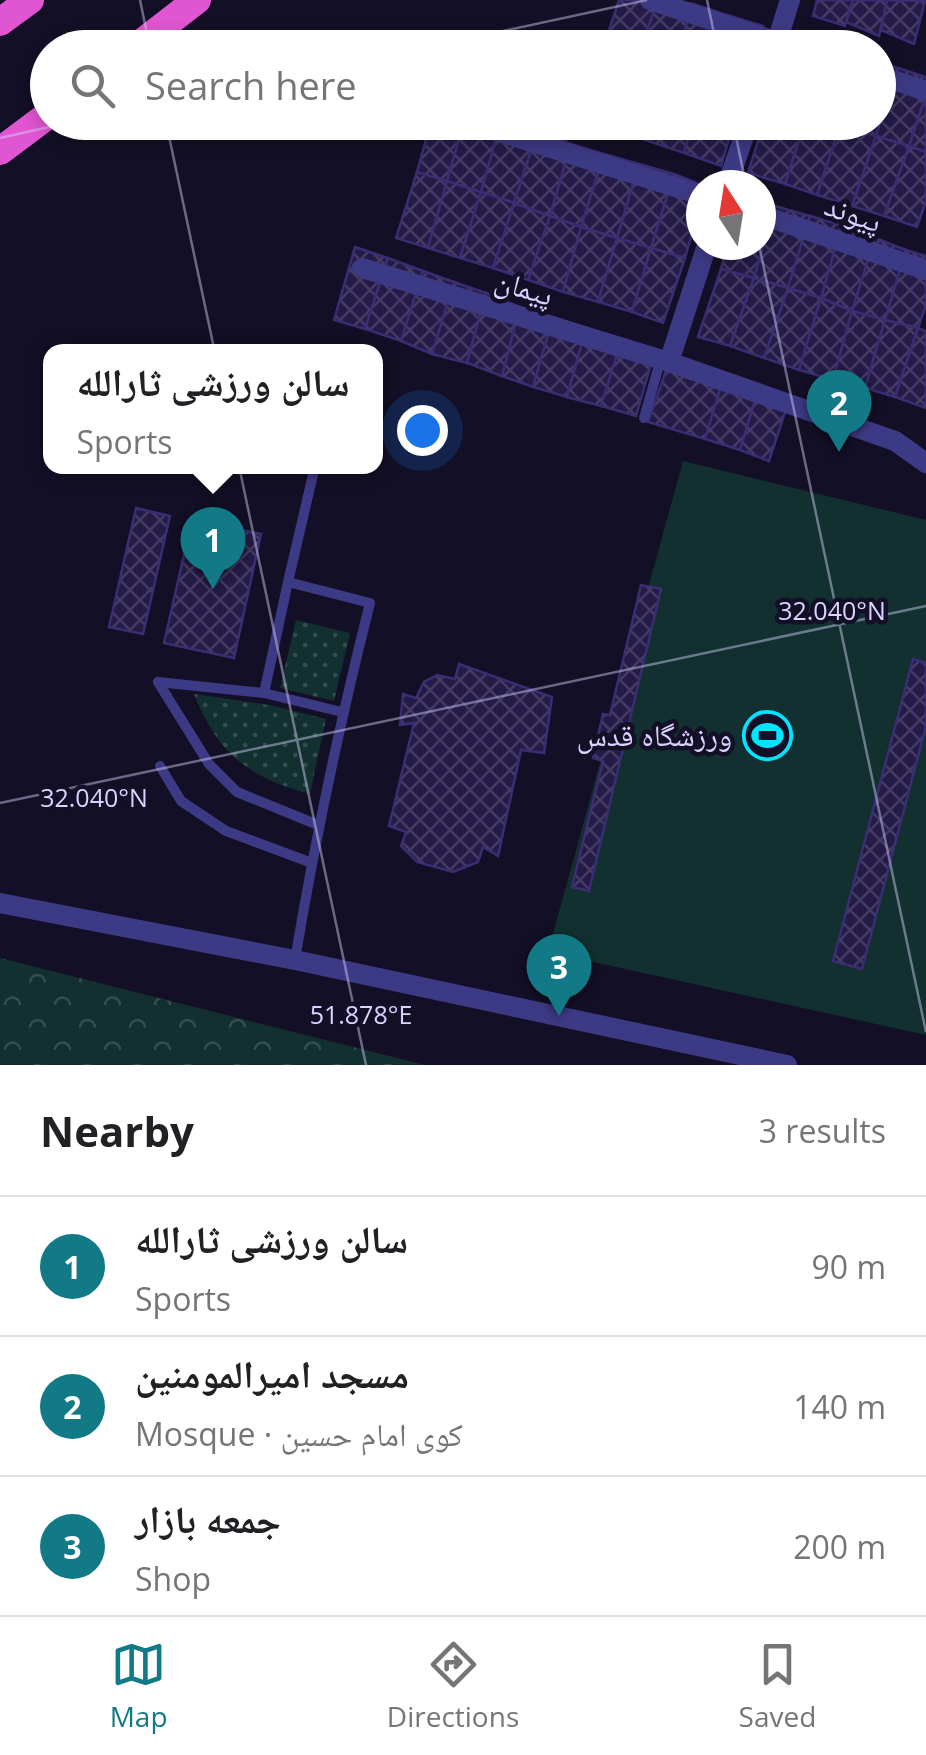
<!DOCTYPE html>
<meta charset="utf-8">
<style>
body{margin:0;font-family:"Open Sans","Noto Naskh Arabic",sans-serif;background:#f2f2f2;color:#202124}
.compass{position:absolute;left:686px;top:170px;width:90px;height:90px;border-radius:50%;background:#fff;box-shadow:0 5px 15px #0003;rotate:348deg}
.you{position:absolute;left:422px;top:430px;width:35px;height:35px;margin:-25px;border:8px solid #fff;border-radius:50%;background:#1a73e8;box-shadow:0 0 0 15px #1a73e833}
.badge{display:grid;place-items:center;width:65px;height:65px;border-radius:50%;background:#127987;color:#fff;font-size:32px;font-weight:700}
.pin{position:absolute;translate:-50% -82px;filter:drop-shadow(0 2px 5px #0008)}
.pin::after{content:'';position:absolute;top:52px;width:35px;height:30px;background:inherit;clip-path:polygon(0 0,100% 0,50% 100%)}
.popup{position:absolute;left:43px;top:344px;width:340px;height:130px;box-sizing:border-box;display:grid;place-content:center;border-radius:20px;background:#fff;filter:drop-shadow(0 2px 8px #0005);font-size:32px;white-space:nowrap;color:#757577}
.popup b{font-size:38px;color:#202124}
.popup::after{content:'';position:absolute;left:50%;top:100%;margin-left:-20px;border:20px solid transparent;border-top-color:#fff}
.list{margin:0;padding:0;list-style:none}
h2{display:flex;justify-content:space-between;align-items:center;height:130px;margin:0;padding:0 40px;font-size:42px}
h2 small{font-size:32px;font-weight:400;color:#757577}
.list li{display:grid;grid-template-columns:65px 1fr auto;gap:30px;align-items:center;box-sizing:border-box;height:140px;padding:0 40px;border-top:2px solid #e0e0e0}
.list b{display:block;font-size:38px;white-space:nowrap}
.list p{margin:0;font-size:32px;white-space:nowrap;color:#757577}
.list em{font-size:32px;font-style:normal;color:#757577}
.icon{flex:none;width:55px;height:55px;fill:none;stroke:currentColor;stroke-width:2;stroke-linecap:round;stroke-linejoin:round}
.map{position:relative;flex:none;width:926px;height:1065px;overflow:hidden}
.search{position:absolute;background:#fff;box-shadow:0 5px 15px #0003;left:30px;right:30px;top:30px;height:110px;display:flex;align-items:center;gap:25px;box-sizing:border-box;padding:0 35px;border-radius:55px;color:#757577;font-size:38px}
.sheet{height:550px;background:#fff}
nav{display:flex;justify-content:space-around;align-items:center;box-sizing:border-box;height:140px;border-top:2px solid #e0e0e0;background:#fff;font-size:28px;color:#757577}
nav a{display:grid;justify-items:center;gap:5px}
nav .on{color:#127987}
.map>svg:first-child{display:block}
.grass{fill:url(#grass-dots)}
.forest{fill:url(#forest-crowns)}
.garden{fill:#12302f}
.building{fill:url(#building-cross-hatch);stroke:#3b2d73;stroke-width:2.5}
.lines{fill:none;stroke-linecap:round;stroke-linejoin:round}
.service{stroke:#3d3a85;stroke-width:10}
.minor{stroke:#3d3a85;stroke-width:20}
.trunk{stroke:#e055d1;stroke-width:28}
.ticks{fill:none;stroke:#d9d4ff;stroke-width:2.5;stroke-opacity:0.45}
.labels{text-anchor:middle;stroke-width:9;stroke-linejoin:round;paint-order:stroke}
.street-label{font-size:30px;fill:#d9d4ff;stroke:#130f26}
.poi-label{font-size:30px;fill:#d9d4ff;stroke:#130f26;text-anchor:end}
.ticks-label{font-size:25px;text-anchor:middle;fill:#d9d4ff;stroke:#130f26;stroke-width:9;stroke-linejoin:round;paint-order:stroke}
</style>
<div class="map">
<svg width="926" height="1065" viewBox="0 0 926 1065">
<defs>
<pattern id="grass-dots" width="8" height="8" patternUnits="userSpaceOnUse" patternTransform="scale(2.5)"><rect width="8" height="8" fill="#12302f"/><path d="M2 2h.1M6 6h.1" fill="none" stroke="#344d4e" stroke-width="1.8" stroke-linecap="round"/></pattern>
<pattern id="forest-crowns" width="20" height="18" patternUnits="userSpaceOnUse" patternTransform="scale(2.5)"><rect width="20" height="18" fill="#12302f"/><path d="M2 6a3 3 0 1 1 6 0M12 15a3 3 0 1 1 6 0" fill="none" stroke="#344d4e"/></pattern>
<pattern id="building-cross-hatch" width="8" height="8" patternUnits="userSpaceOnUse" patternTransform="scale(2.5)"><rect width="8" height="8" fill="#241b47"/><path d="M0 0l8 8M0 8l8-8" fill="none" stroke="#433b63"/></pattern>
</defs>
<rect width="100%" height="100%" fill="#130f26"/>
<g class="grass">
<polygon points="296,620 350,633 334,701 280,688"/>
<path d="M194,694l76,11 56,14 -16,75c-61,-16 -93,-41 -116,-100z"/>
</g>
<polygon class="forest" points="0,958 425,1065 0,1065"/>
<polygon class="garden" points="683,461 926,520 926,1035 548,952"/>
<g class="building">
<polygon points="619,0 658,0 641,48 603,48"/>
<polygon points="658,0 693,4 679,48 641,48"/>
<polygon points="817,0 853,0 845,26 813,16"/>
<polygon points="853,0 887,0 879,36 846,22"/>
<polygon points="887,0 925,1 914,44 881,30"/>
<polygon points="693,4 727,15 716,48 679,48"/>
<polygon points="727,15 763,26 756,48 716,48"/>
<polygon points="878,62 898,68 876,136 840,125 841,122 878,122"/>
<polygon points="898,68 926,77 926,95 909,146 876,136"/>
<polygon points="926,95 926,152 909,146"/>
<polygon points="431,122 464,122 447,181 417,172"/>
<polygon points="464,122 501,122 481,192 447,181"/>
<polygon points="501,122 513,122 538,130 514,203 481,192"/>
<polygon points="615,122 654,122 648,141 613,129"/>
<polygon points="654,122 693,122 684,153 648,141"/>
<polygon points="693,122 734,122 721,166 684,153"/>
<polygon points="764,122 805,122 785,184 748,173"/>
<polygon points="805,122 840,125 817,195 785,184"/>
<polygon points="840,125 876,136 852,206 817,195"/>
<polygon points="538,130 571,144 550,216 514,203"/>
<polygon points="876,136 909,146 884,216 852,206"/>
<polygon points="571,144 604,154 581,227 550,216"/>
<polygon points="909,146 926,152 926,201 917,227 884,216"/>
<polygon points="604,154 639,164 617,238 581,227"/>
<polygon points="639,164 674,174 651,248 617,238"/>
<polygon points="417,172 447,181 428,248 396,238"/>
<polygon points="674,174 702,185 701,201 685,258 651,248"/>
<polygon points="447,181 481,192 460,258 428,248"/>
<polygon points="481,192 514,203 493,268 460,258"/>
<polygon points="761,202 775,206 754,278 721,269 728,245 761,245"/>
<polygon points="514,203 550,216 528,280 493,268"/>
<polygon points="775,206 810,216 788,288 754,278"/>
<polygon points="550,216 581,227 563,292 528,280"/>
<polygon points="810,216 842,225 821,298 788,288"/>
<polygon points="842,225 875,238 852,311 821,298"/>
<polygon points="581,227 617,238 598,302 563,292"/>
<polygon points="617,238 651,248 632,312 598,302"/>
<polygon points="875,238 906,250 885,320 852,311"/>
<polygon points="355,247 388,258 365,329 334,320"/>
<polygon points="651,248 685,258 663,323 632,312"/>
<polygon points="906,250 926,256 926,305 918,328 885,320"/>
<polygon points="388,258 423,271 401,341 365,329"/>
<polygon points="721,269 754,278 730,346 698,337"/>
<polygon points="423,271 454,282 432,354 401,341"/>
<polygon points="754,278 788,288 764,358 730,346"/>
<polygon points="454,282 486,293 467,363 432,354"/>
<polygon points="788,288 821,298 799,370 764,358"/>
<polygon points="486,293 520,307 502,376 467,363"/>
<polygon points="821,298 852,311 833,380 799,370"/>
<polygon points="520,307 553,317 533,387 502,376"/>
<polygon points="852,311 885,320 865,388 833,380"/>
<polygon points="553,317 586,328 567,397 533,387"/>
<polygon points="885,320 918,328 895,397 865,388"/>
<polygon points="586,328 622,339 601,406 567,397"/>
<polygon points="918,328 926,331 926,408 895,397"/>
<polygon points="622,339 655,350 636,416 601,406"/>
<polygon points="669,362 723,379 705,439 648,422"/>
<polygon points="723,379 758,390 740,450 705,439"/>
<polygon points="758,390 789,400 769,461 740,450"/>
<polygon points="136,508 170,516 143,634 109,627"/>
<polygon points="192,519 261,534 234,658 164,643"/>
<polygon points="641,585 661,589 589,891 572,887 603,761 593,758 603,714 610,715"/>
<polygon points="913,659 926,663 926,726 862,969 833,961"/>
<polygon points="459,664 552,697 544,753 521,750 498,856 483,847 478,862 453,872 417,862 401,846 406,832 389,826 414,723 400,725 403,694 416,698 424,682 437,675 455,679"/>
</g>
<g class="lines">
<g class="service">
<polyline points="644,418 660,362"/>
<polyline points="288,582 315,466"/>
<polyline points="158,682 209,764 237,792 318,825"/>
<polyline points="158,682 264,693"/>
<polyline points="160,766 181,801 226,831 312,863"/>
<path d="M295,960c20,-121 45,-238 75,-357l-82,-21 -24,111 78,19"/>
</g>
<g class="minor">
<polyline points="650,0 796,48"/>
<polyline points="775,48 790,0"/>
<polyline points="878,75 926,91"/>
<polyline points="468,122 701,195"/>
<polyline points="727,185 749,122"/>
<polyline points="761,215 926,270"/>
<polyline points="362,268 669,362 895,441 926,463"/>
<polyline points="669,362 707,245"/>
<polyline points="0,903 295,960 787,1065"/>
</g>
<g class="trunk">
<polyline points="0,22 30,0"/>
<polyline points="135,48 197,0"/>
<polyline points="0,151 48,115"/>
</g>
</g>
<path class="ticks" d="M140,0l10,48M707,0l10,48M424,48l223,-48M166,122l200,943M733,122l13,63M0,138l71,-16M759,245l167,787M0,803l926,-197"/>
<defs>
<symbol id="stadium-ring" viewBox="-11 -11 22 22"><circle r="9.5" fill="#130f26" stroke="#00e5ff" stroke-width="1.5"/><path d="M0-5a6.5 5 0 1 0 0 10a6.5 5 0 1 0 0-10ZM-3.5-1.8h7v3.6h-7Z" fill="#00e5ff"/></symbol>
</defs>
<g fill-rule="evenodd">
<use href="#stadium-ring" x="740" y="708" width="55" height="55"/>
</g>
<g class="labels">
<g class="street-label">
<text transform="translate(853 214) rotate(19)" y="10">پیوند</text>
<text transform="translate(524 288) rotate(17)" y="10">پیمان</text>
</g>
<g class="poi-label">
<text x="732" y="746">ورزشگاه قدس</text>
</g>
</g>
<g class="ticks-label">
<text x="832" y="620">32.040°N</text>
<text x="94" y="807">32.040°N</text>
<text x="361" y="1024">51.878°E</text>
</g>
</svg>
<svg class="compass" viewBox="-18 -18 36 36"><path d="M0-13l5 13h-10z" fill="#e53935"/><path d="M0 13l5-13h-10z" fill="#757577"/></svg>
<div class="you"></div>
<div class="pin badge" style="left:213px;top:589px">1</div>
<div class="popup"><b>سالن ورزشی ثارالله</b>Sports</div>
<div class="pin badge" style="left:839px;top:452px">2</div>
<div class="pin badge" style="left:559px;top:1016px">3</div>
<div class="search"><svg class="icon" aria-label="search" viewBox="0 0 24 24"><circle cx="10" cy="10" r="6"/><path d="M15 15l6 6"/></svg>Search here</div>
</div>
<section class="sheet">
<h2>Nearby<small>3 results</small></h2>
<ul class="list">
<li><span class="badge">1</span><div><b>سالن ورزشی ثارالله</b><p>Sports</p></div><em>90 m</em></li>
<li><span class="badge">2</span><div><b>مسجد امیرالمومنین</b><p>Mosque · کوی امام حسین</p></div><em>140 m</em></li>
<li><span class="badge">3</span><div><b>جمعه بازار</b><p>Shop</p></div><em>200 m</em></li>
</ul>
</section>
<nav>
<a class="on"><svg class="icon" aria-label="map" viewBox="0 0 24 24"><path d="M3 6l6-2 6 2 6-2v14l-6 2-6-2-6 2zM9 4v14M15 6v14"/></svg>Map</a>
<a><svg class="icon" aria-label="directions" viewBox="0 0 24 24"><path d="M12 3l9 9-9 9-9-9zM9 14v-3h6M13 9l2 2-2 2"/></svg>Directions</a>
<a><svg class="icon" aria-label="saved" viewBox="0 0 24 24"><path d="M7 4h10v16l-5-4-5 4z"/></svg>Saved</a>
</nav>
